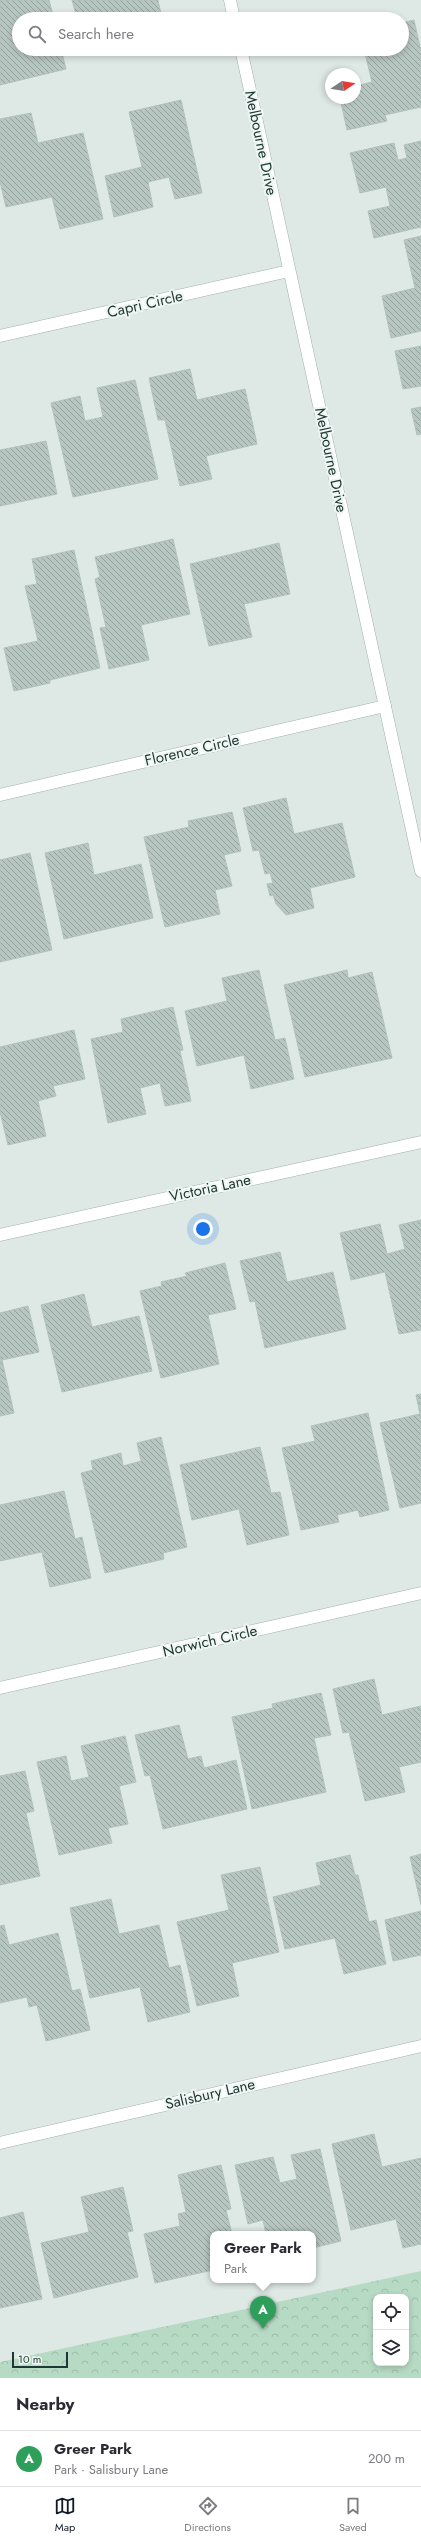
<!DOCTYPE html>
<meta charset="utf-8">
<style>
body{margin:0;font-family:Jost,sans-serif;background:#f2f2f3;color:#2b2b33}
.controls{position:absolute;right:12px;bottom:12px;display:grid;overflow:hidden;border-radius:8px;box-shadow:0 2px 6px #0003}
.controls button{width:36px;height:36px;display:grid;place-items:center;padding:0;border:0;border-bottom:1px solid #e1e1e2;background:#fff;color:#2b2b33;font:20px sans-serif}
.compass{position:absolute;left:325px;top:68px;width:36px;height:36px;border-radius:50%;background:#fff;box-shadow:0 2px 6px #0003;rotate:78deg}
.scale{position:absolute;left:12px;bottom:10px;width:56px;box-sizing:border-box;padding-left:4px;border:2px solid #203833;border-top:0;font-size:11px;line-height:14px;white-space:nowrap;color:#203833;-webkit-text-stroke:3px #eef6f3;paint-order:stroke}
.you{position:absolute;left:203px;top:1229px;width:14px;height:14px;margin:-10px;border:3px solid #fff;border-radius:50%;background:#1a73e8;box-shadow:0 0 0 6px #1a73e833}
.badge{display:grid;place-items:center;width:26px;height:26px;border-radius:50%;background:#111827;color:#fff;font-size:13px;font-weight:700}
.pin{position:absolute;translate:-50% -33px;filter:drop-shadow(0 1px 2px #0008)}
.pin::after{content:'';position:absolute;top:21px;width:14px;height:12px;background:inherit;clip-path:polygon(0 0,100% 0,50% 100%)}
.popup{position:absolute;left:210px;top:2231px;width:106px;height:52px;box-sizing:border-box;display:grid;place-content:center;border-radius:8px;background:#fff;filter:drop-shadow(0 1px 3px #0005);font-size:13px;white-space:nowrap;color:#7c7c81}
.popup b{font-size:15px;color:#2b2b33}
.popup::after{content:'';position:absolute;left:50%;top:100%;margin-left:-8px;border:8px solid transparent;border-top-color:#fff}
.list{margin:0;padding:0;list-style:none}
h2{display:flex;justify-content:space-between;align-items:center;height:52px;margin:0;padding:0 16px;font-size:17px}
h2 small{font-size:13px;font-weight:400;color:#7c7c81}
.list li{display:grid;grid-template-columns:26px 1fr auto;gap:12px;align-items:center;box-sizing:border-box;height:56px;padding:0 16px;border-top:1px solid #e1e1e2}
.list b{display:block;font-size:15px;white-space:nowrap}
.list p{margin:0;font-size:13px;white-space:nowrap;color:#7c7c81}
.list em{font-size:13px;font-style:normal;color:#7c7c81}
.icon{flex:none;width:22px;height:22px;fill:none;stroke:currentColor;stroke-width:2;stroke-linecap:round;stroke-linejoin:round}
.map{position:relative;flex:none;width:421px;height:2378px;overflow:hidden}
.search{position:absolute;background:#fff;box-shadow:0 2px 6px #0003;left:12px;right:12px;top:12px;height:44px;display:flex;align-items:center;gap:10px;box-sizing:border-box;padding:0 14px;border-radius:22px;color:#7c7c81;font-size:15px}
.sheet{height:108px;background:#fff}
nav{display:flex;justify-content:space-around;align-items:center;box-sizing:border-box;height:56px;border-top:1px solid #e1e1e2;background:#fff;font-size:11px;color:#7c7c81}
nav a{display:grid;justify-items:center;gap:2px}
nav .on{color:#111827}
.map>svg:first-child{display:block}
.forest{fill:url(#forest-crowns);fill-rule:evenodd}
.building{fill:url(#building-back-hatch);stroke:#b1c2bc}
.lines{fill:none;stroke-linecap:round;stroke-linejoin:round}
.street-casing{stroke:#a1b0ac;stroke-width:13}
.street{stroke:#fff;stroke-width:12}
.labels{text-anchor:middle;stroke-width:4;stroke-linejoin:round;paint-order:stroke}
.street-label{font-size:15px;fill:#203833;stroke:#eef6f3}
</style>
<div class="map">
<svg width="421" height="2378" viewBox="0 0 421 2378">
<defs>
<pattern id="forest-crowns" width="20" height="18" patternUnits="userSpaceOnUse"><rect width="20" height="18" fill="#b7dac4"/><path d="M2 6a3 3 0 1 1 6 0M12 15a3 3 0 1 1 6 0" fill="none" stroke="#9dbca9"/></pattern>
<pattern id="building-back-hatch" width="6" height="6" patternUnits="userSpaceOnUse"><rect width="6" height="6" fill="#b7c6c1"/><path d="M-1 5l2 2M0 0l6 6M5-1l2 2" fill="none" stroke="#94a29d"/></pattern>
</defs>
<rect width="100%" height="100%" fill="#dee9e5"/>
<path class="forest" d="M421,2271v107h-421v-16zM376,2297h30v66h-30z"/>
<g class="building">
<polygon points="0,0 49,0 54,19 19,19 19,49 61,49 66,69 0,85"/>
<polygon points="72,0 158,0 161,14 138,19 77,19"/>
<polygon points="414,20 421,51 421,107 385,115 387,121 347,130 340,98 355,98 355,86 372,82 364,49 402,49 402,23"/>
<polygon points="181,100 202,193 175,199 169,177 148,182 153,207 114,217 105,176 142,167 129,112"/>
<polygon points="31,113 38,143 83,133 103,219 60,229 52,197 6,207 0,182 0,119"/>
<polygon points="421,141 421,227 374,238 368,211 390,206 386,187 360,193 350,153 394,143 398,160 407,158 404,145"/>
<polygon points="421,236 421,331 391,338 382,296 415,288 404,240"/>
<polygon points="421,346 421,386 403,389 395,351"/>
<polygon points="190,369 197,400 245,389 257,444 206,456 212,479 180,486 165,420 158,420 149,378"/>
<polygon points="135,380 158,479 73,497 51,403 80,396 85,421 103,417 97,388"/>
<polygon points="421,407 421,434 417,435 411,409"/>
<polygon points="46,441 57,494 0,506 0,450"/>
<polygon points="173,539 190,614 141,625 149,660 109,669 100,628 106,627 95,579 100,577 95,557"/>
<polygon points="279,543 290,594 244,604 252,637 209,646 190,564"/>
<polygon points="74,550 100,668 50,680 50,683 14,691 4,648 38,641 25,586 37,584 32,559"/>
<polygon points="286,798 294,834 342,823 355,877 310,888 314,908 286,915 276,904 273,895 270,896 267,884 273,883 270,873 265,874 259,850 253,851 243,808"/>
<polygon points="232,812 241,851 224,855 232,886 215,890 220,914 165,927 144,837 189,827 188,821"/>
<polygon points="88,843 94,875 141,864 153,918 64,939 45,853"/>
<polygon points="30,853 52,950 0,962 0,860"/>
<polygon points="259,970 275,1040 285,1038 294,1079 251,1089 244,1055 197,1066 185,1011 227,1001 222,978"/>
<polygon points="347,970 348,978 372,972 392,1058 305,1077 284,985"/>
<polygon points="173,1007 183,1050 180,1051 191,1101 165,1106 160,1083 140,1088 146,1114 108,1123 91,1039 123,1032 121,1019"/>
<polygon points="74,1030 85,1079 53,1086 56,1096 38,1101 46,1136 8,1145 0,1112 0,1047"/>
<polygon points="421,1220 421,1330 399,1334 385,1272 351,1280 340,1233 380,1224 387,1254 405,1249 399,1225"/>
<polygon points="280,1252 287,1282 333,1272 346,1329 265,1348 255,1301 250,1302 240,1261"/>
<polygon points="225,1263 236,1309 208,1315 219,1364 161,1378 140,1291 162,1286 161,1282 187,1276 185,1273"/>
<polygon points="84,1294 92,1327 139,1316 152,1371 62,1392 41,1305"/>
<polygon points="28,1306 39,1352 2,1360 14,1413 0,1416 0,1313"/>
<polygon points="421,1394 421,1503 400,1508 380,1423 420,1414 416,1395"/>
<polygon points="368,1413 389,1510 360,1517 358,1510 337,1515 339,1522 301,1530 282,1448 315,1441 311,1426"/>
<polygon points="161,1437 187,1547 163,1553 164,1559 105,1573 81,1473 93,1470 91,1461 121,1453 123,1466 141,1461 137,1443"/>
<polygon points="260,1447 271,1493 280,1492 289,1535 247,1545 239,1509 192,1520 180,1465"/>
<polygon points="64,1491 75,1539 82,1537 91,1578 50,1587 42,1552 0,1561 0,1505"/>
<polygon points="374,1679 382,1715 421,1706 421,1762 399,1767 405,1792 365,1801 349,1732 343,1733 333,1689"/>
<polygon points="321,1693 331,1735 314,1738 326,1792 252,1809 232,1717 273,1708 272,1704"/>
<polygon points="179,1725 188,1759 201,1756 204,1768 236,1760 247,1809 163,1829 150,1775 145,1776 135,1735"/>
<polygon points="125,1736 136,1782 119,1786 128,1824 108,1828 112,1843 59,1855 37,1762 66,1756 71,1781 89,1777 81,1746"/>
<polygon points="25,1771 34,1811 26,1813 40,1876 0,1885 0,1776"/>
<polygon points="421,1854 421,1905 410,1857"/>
<polygon points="350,1855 355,1875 358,1875 369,1922 376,1920 386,1964 344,1974 335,1938 285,1949 273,1897 321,1885 316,1863"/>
<polygon points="260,1867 279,1952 232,1963 239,1996 197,2006 177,1922 229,1910 221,1875"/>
<polygon points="111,1899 119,1934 159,1925 169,1968 180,1965 190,2012 148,2022 140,1987 90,1998 70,1908"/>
<polygon points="421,1911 421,1955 393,1961 385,1920"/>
<polygon points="4,1925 9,1945 58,1933 72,1991 80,1989 90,2030 46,2041 37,2005 29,2007 27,1997 0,2003 0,1926"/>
<polygon points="374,2134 382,2167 421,2158 421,2244 403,2248 396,2219 351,2230 332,2144"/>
<polygon points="320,2149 341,2241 313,2248 313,2234 266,2234 263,2220 248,2224 235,2165 273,2157 280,2183 297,2179 291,2155"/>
<polygon points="221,2165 231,2209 226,2210 232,2234 213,2234 213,2270 155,2283 144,2234 180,2226 178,2214 186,2212 178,2175"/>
<polygon points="123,2187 133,2231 127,2232 138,2277 54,2298 41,2243 89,2232 81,2197"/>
<polygon points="23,2212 42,2299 0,2308 0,2218"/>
</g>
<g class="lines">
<defs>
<g id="street">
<polyline points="230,0 234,19"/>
<polyline points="241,49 421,871"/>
<polyline points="0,336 289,271"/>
<polyline points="0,795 385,706"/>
<polyline points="0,1235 421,1142"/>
<polyline points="0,1688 421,1593"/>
<polyline points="0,2143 421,2046"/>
</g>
</defs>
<use href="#street" class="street-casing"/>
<use href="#street" class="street"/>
</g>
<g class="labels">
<g class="street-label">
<text transform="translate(261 143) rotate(78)" y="5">Melbourne Drive</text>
<text transform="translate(145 304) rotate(-13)" y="5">Capri Circle</text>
<text transform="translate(331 460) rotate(78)" y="5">Melbourne Drive</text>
<text transform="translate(192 750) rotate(-13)" y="5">Florence Circle</text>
<text transform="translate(210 1188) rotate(-12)" y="5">Victoria Lane</text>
<text transform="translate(210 1641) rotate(-13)" y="5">Norwich Circle</text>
<text transform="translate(210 2094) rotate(-13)" y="5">Salisbury Lane</text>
</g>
</g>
</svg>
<div class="controls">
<button><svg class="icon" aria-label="locate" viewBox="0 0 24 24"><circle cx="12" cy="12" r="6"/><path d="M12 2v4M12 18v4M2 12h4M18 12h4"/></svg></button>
<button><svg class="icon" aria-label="layers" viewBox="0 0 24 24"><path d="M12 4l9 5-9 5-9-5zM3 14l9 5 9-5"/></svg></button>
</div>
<svg class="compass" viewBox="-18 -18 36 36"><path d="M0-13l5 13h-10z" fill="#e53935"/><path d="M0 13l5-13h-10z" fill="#7c7c81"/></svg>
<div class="scale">10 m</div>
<div class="you"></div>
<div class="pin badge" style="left:263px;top:2329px;background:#2e9e5b">A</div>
<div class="popup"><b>Greer Park</b>Park</div>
<div class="search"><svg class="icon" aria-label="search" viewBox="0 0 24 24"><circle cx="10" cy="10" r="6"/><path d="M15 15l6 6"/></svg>Search here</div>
</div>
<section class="sheet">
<h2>Nearby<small></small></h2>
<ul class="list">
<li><span class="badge" style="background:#2e9e5b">A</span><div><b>Greer Park</b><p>Park · Salisbury Lane</p></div><em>200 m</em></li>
</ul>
</section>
<nav>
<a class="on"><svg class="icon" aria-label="map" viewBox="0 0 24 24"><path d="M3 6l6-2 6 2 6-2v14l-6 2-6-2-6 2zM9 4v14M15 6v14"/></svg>Map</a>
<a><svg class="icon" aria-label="directions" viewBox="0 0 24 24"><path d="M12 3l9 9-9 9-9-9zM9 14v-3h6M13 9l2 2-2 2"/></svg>Directions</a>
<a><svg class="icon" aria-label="saved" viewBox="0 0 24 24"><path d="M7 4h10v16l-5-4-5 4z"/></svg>Saved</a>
</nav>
